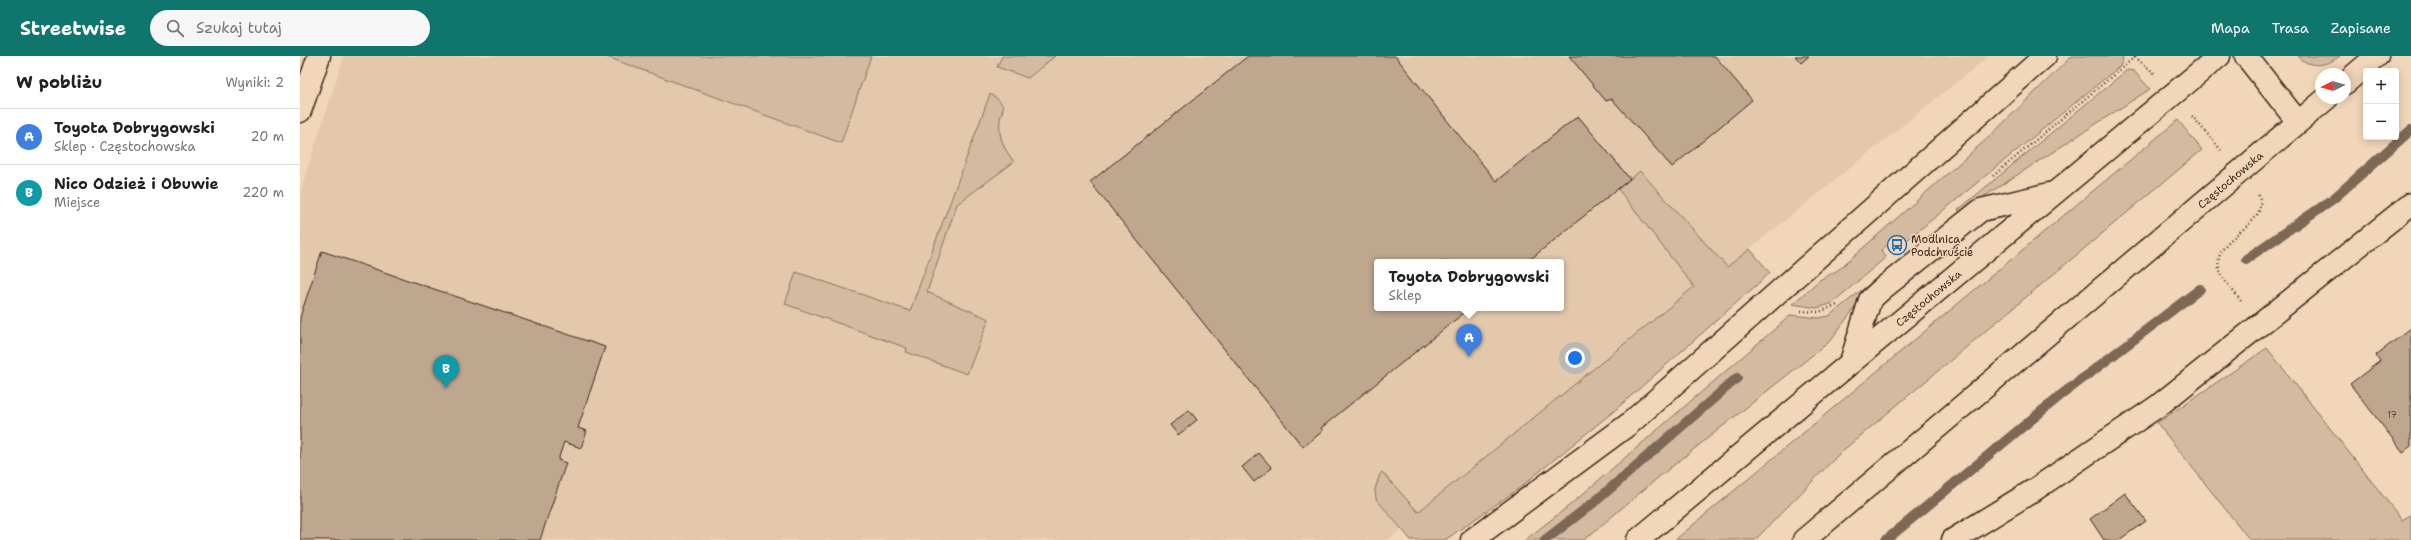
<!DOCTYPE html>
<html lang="pl">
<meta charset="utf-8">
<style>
body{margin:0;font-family:"Shantell Sans",sans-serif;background:#f6f6f6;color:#222}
.controls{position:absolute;right:12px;top:12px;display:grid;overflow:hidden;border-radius:4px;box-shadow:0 2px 10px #0003}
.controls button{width:36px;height:36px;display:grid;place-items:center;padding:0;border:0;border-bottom:1px solid #e0e0e0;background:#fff;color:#222;font:20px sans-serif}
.compass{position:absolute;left:2015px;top:12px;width:36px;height:36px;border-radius:50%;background:#fff;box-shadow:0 2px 10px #0003;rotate:265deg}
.you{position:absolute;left:1275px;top:302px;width:14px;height:14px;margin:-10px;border:3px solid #fff;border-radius:50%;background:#1a73e8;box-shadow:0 0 0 6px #1a73e833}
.badge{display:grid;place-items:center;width:26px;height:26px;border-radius:50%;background:#0f766e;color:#fff;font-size:13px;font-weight:700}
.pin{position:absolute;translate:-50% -33px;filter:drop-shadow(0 1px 2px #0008)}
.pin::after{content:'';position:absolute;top:21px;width:14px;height:12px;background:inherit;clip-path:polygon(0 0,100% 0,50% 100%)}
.popup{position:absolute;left:1074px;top:203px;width:190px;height:52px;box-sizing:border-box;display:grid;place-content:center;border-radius:4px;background:#fff;filter:drop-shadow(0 1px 3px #0005);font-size:13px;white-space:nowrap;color:#767676}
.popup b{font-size:15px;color:#222}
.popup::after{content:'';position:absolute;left:50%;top:100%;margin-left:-8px;border:8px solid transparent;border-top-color:#fff}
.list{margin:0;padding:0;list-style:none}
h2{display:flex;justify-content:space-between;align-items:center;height:52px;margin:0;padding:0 16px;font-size:17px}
h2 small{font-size:13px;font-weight:400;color:#767676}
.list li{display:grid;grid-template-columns:26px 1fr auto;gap:12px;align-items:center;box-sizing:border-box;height:56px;padding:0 16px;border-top:1px solid #e0e0e0}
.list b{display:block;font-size:15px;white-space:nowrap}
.list p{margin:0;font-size:13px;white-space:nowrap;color:#767676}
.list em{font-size:13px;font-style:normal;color:#767676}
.icon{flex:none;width:22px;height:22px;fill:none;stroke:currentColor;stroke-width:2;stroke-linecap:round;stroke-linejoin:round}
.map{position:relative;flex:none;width:2111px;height:484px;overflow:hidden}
header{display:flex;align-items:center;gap:24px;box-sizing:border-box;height:56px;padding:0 20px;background:#0f766e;color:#fff}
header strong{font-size:19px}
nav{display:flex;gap:22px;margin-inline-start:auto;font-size:14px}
.search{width:280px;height:36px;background:#f6f6f6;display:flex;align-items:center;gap:10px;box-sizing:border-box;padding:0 14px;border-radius:22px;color:#767676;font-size:15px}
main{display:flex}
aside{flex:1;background:#fff}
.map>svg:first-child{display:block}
.built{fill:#e3c8ac;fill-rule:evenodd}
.green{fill:#d4baa0;stroke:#88725f}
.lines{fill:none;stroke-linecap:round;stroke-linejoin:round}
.stream{stroke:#7d6856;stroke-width:10}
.building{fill:#bfa68e;stroke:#3b2a1e}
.minor-casing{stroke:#3b2a1e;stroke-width:25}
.major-casing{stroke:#3b2a1e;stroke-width:25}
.path{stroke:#3b2a1e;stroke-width:2.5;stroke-dasharray:1 3;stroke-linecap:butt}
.minor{stroke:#f2d6b9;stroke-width:22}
.major{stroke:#f2d6b9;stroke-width:22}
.labels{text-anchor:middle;stroke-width:3;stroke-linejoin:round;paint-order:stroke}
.number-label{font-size:9px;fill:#5c493a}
.street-label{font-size:11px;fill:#3b2a1e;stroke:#f2d6b9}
.poi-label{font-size:11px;fill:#3b2a1e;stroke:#f2d6b9;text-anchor:start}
</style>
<header>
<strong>Streetwise</strong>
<div class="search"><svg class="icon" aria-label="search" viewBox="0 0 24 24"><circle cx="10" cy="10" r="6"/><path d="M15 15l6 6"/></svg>Szukaj tutaj</div>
<nav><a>Mapa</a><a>Trasa</a><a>Zapisane</a></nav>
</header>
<main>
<aside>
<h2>W pobliżu<small>Wyniki: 2</small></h2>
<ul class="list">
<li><span class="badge" style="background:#3f7fe0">A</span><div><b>Toyota Dobrygowski</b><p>Sklep · Częstochowska</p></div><em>20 m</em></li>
<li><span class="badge" style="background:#0f9aa8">B</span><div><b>Nico Odzież i Obuwie</b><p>Miejsce</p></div><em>220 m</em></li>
</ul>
</aside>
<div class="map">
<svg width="2111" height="484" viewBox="0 0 2111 484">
<rect width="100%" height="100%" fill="#f2d6b9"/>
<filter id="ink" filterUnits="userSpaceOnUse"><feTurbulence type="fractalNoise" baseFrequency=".025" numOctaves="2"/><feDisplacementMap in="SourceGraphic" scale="8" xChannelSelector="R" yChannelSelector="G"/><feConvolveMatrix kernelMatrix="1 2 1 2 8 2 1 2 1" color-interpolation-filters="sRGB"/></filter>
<g filter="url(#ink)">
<path class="built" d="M44,0h260l237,86 30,-86h1118l-601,484h-1088v-348zM1077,206h184v46h-184z"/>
<g class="green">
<polygon points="304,0 571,0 541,87"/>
<polygon points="702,0 755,0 728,22 697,11"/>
<polygon points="1772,0 1822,0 1823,4 1820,10 1601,189 1595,183 1581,194 1586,201 1531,248 1517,252 1492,248 1521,223 1538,214 1689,81"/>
<path d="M1998,0h42c-13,10 -31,13 -42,0z"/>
<polygon points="1827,14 1834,15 1850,33 1660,156 1658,154"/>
<path d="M690,38c5,3 12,7 13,14 0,4 -3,8 -3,12 -2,17 4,29 14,42l-57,42 -30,88 62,27 -22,55 -61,-22 1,-4 -122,-44 11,-32 114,39z"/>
<polygon points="1878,64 1902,94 1541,396 1455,484 1375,484"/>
<polygon points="1340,115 1427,211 1450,193 1470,217 1314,355 1218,433 1145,484 1111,484 1076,443 1075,433 1080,418 1082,416 1118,456 1394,231 1318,133"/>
<polygon points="1572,226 1573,228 1529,286 1360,420 1284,484 1225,484 1270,449 1491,259 1519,262 1529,260"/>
<polygon points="1967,292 2102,464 2111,459 2111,484 1950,484 1857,367"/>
</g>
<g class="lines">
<g class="stream">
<polyline points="1946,203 2033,143 2111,74"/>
<polyline points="1245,484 1297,444 1437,322"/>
<polyline points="1586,484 1761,339 1900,233"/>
</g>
</g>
<g class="building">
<polygon points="948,0 1095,0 1196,125 1278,60 1330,123 1227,206 1077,206 1077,252 1170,252 1021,372 1023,375 1003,391 790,126"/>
<polygon points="1269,0 1415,0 1452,44 1372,111 1312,43 1306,45"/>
<polygon points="1495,0 1509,0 1501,7"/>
<polygon points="22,195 305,291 278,372 287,375 281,392 264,386 258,404 266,407 240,484 0,484 0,261"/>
<polygon points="2111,272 2111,390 2103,396 2050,328 2080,305 2076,299"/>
<polygon points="889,354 897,364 878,379 870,369"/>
<polygon points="959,397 972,412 954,426 942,411"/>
<polygon points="1825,437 1846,465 1819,484 1804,484 1790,463"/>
</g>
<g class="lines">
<defs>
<g id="minor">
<polyline points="1946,0 1998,66"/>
<polyline points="0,55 19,0"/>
<polyline points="1551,306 1570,244 1582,233 1681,154 1754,137"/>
<polyline points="1172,484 1329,368 1745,0"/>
<polyline points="1653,484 1734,434 1858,350 2111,148"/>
</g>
<g id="major">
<polyline points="2045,27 2077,0"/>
<path id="s1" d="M1338,484l581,-484"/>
<path id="s2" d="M1504,484l523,-442"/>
</g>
</defs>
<use href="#minor" class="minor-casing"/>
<use href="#major" class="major-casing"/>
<g class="path">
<polyline points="1835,1 1854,17"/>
<polyline points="1892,60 1921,94"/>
<polyline points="1693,120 1836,0"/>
<path d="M1941,245c-7,-10 -19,-21 -22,-33 -7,-33 54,-42 39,-74"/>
<polyline points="1501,255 1519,256 1537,249"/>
</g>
<use href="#minor" class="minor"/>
<use href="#major" class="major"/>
</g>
</g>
<defs>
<symbol id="bus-ring" viewBox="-11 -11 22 22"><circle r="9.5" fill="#f2d6b9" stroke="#1f6fb2" stroke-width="1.5"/><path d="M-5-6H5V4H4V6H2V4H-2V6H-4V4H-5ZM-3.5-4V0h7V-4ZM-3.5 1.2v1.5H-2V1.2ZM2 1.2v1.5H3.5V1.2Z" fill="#1f6fb2"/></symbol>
</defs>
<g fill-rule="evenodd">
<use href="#bus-ring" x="1586" y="178" width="22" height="22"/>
</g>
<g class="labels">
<g class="number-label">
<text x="2092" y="362">17</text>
</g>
<g class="street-label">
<text dy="4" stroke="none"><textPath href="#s2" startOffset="558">Częstochowska</textPath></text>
<text dy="4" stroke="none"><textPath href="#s1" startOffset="378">Częstochowska</textPath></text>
</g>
<g class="poi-label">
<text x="1611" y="187">Modlnica<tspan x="1611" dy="13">Podchruście</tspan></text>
</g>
</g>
</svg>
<div class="controls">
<button>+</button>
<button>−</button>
</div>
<svg class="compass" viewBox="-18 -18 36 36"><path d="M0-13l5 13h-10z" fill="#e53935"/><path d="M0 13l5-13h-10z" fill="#767676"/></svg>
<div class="you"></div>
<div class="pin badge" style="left:1169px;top:301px;background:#3f7fe0">A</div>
<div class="popup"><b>Toyota Dobrygowski</b>Sklep</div>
<div class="pin badge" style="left:146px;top:332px;background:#0f9aa8">B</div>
</div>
</main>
